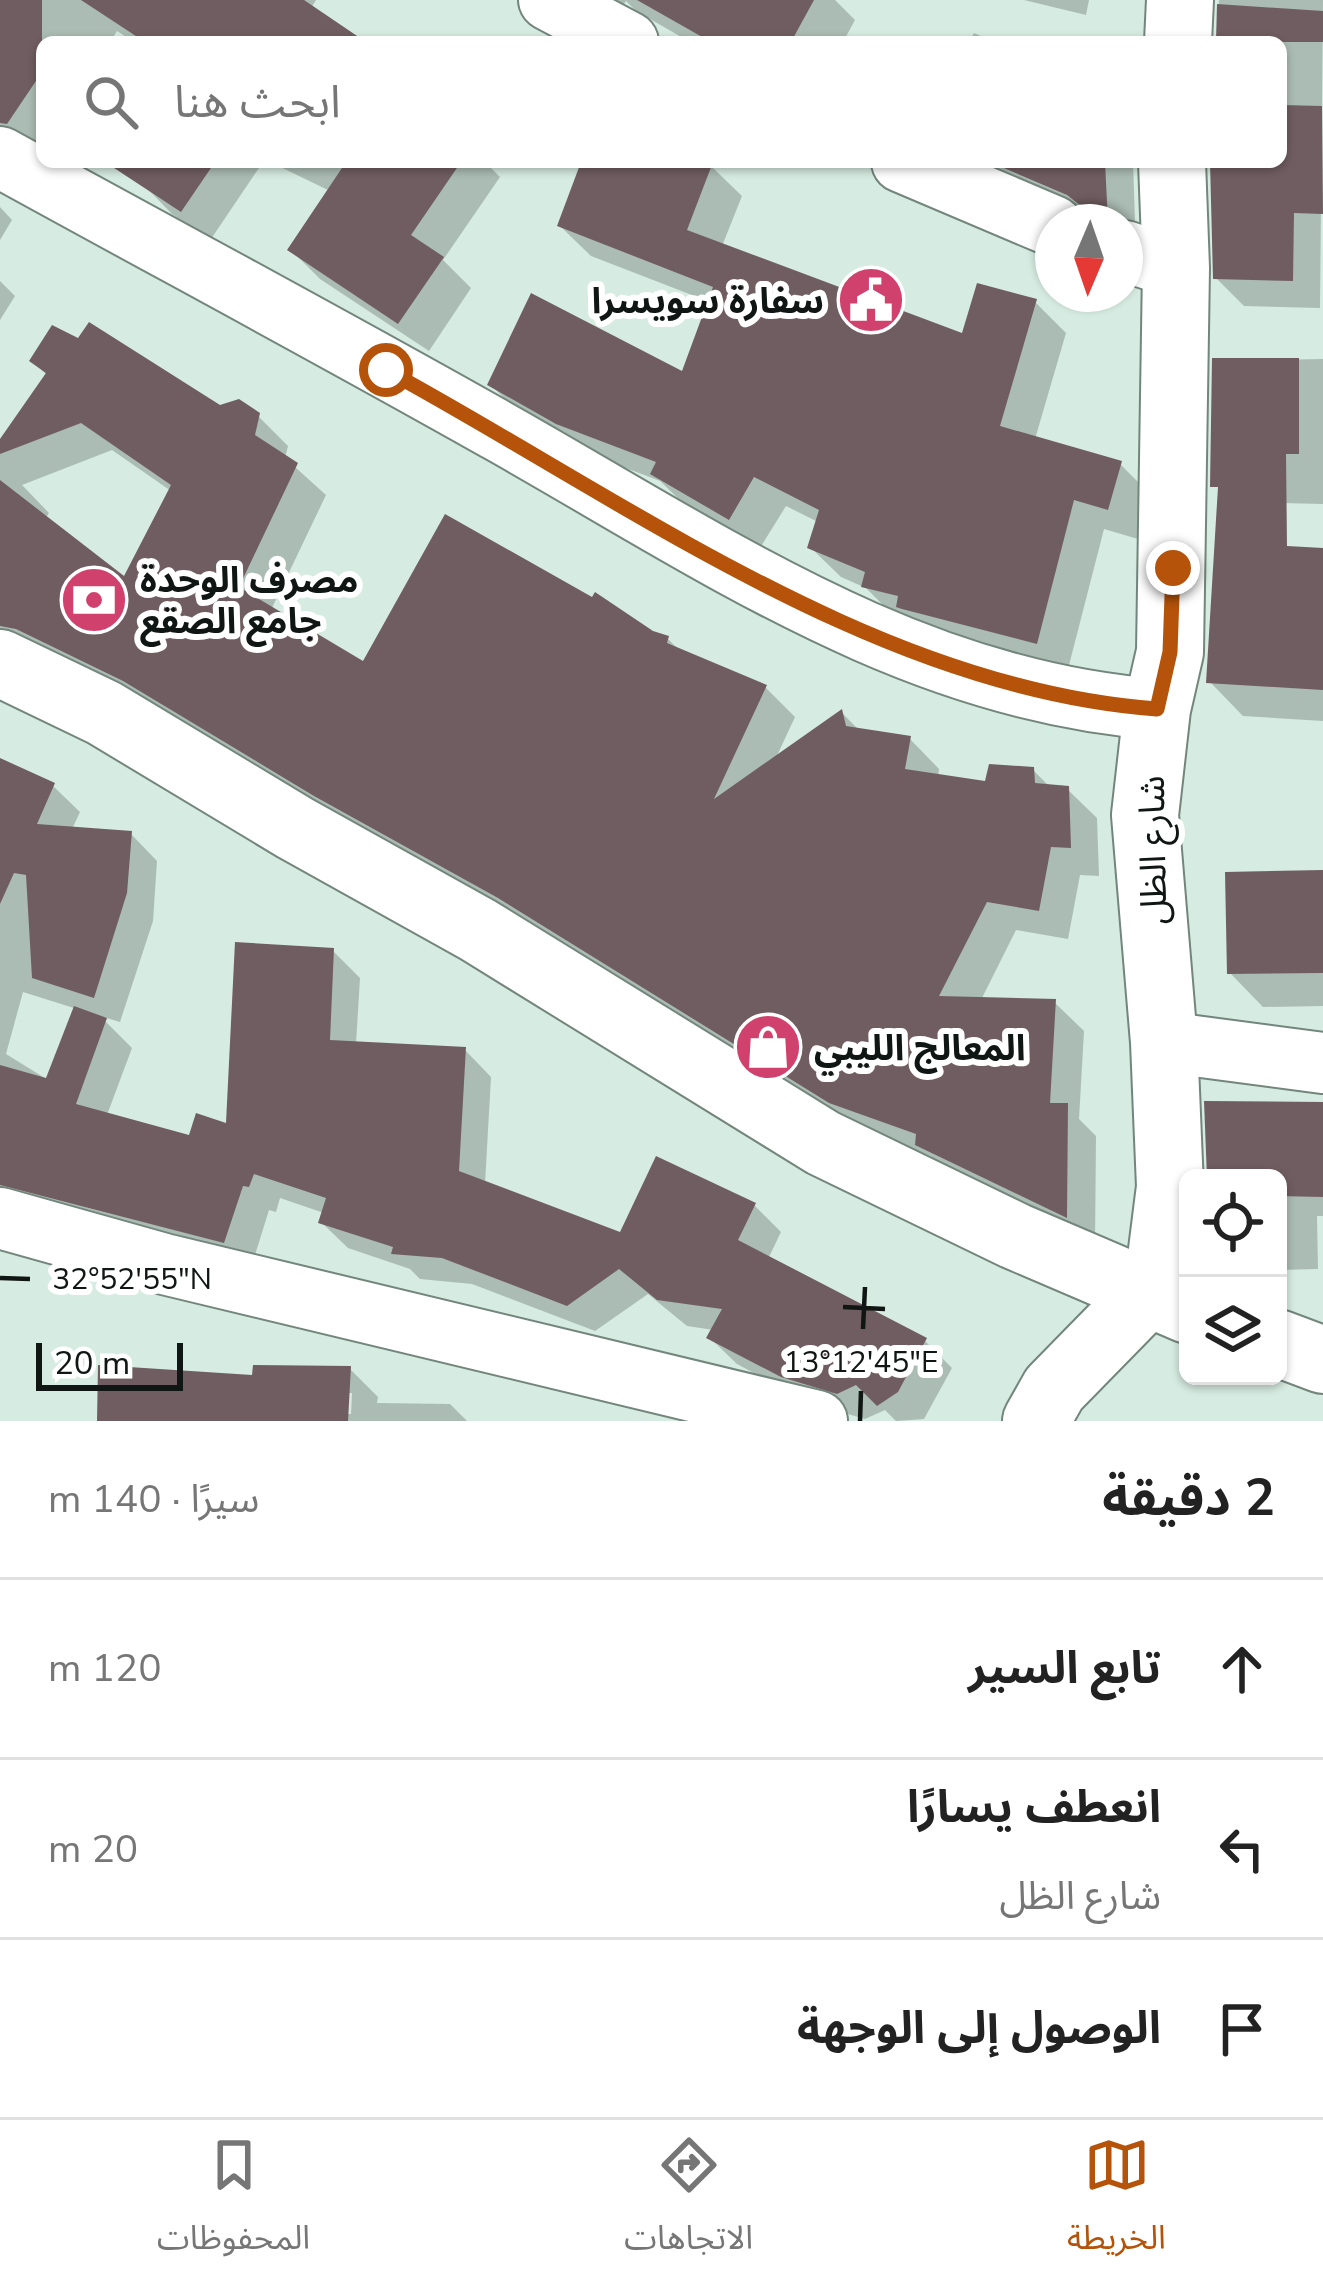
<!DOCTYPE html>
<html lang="ar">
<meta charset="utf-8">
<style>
body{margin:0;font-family:"Nunito Sans","Noto Sans Arabic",sans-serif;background:#f2f2f2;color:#222;direction:rtl}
.controls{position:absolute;right:36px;bottom:36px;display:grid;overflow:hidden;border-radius:18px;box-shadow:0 3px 9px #0004}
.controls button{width:108px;height:108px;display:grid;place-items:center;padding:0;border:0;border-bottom:3px solid #e0e0e0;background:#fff;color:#222;font:60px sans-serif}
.compass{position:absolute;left:1035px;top:204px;width:108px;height:108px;border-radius:50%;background:#fff;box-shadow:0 3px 9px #0004;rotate:182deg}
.scale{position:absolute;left:36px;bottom:30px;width:147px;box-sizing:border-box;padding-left:12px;border:6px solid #0f1613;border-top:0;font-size:33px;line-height:42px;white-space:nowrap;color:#0f1613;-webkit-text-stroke:9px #fff;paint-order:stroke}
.stop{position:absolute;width:36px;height:36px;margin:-27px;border:9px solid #b45309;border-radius:50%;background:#fff}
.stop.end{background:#b45309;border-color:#fff;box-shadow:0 3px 12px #0008}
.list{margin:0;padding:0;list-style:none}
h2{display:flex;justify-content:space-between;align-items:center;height:156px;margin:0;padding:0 48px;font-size:51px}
h2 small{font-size:39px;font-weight:400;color:#767676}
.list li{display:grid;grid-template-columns:78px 1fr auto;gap:36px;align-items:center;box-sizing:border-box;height:180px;padding:0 48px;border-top:3px solid #e0e0e0}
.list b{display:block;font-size:45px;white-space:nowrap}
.list p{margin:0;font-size:39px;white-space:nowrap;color:#767676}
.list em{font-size:39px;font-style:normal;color:#767676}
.icon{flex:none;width:66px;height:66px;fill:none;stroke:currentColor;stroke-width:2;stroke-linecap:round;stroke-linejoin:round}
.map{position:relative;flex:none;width:1323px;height:1421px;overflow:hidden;direction:ltr}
.search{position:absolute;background:#fff;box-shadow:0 3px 9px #0004;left:36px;right:36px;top:36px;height:132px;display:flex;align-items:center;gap:30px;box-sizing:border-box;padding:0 42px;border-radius:18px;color:#767676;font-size:45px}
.sheet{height:696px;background:#fff}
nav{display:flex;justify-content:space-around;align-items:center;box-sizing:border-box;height:168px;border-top:3px solid #e0e0e0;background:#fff;font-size:33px;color:#767676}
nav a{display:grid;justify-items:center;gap:6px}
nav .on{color:#b45309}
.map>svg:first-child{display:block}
.shadow{fill:#0003;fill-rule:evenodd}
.building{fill:#705d61}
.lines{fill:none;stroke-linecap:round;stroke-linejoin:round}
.street-casing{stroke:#73867d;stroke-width:64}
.secondary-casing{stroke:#73867d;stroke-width:70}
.street{stroke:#fff;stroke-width:60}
.secondary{stroke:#fff;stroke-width:66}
.route{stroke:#b45309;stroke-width:15}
.ticks{fill:none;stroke:#0f1613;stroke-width:4.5}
.labels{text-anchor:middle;stroke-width:12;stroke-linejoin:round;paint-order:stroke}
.poi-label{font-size:36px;font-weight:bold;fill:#0f1613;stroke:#fff;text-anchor:start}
.street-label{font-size:36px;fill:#0f1613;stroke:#fff}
.ticks-label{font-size:30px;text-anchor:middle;fill:#0f1613;stroke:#fff;stroke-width:12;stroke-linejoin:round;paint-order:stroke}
</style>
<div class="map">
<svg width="1323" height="1421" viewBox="0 0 1323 1421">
<rect width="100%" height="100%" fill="#d6ebe1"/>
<g class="shadow">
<polygon points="0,0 316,0 311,8 354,42 134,42 117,31 110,42 42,42 42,144 36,153 0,169"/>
<polygon points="590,0 835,0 855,20 843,42 690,42 636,11 626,1 619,12"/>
<polygon points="1024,0 1089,0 1086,15"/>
<polygon points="1219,0 1323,0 1320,308 1244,306 1216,278 1213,162 1281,162 1281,42 1216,42"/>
<polygon points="974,33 994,42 969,42"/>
<polygon points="158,162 263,162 211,239 172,214 143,184"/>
<polygon points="270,162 485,162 500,177 443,260 471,288 429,351 320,279 291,250 330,191"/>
<polygon points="585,162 702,162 711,166 742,196 722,246 964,337 1035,302 1066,333 1035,439 1120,464 1151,495 1138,539 1104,529 1067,673 895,617 866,588 841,577 810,547 818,522 786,506 760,548 684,504 660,481 589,454 521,415 490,384 684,375 710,302 591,256 560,226"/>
<polygon points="958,162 1133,162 1136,252 1125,222 1090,222"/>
<polygon points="0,207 12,220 0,240"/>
<polygon points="0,281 15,296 0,320"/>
<polygon points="1323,359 1323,504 1242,502 1215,361"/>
<path d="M32,361l226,55 30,30 -3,12 41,37 -55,115 93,55 288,-31 15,4 15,15 83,34 30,30 -20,43 67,-47 18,18 50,8 29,30 -1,8 49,8 46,-15 18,18 16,1 30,29 2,58 -19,-1 -12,64 -52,-9 -35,70 73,2 30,29 -5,88 17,17 -1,108 -147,-71 -17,-17 -69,-25 -862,-495v-192l48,-68zM112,450l59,41 -46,89 -80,-61 4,-6 -27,-28z"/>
<polygon points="1323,551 1323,721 1243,716 1210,682"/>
<path d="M0,762l53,24 27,26 -8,17 59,5 26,27 -4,60 -33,101 -20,-6 32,32 -25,67 83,23 39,-11 104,-176 27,27 -4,66 109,6 26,27 -6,107 137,52 132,-31 27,27 -13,27 157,82 27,27 -28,51 -28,2 -11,-11 -20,9 -55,-16 -73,-39 -27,-26 4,-8 -27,-4 -39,-32 -53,37 -123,-47 -52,-5 -10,-10 -62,-21 -27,-26 3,-9 -44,-15 -4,14 -7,-2 -18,58 -251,-65zM23,992l54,17 -29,71 -42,-26z"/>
<polygon points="1323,873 1323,1006 1263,1007 1230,973"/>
<polygon points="1323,1106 1323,1216 1317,1216 1318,1269 1278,1270 1278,1178"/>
<path d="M350,1369l28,28 -1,6 73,1 17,17h-367l154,-43zM346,1393h6l-1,21h-6z"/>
</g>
<g class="building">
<polygon points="0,0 42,0 42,72 7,124 0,123"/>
<polygon points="81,0 304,0 366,42 145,42"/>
<polygon points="637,0 814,0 791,42 711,42"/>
<polygon points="1217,4 1323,11 1323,42 1216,42"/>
<polygon points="1281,105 1322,106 1323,214 1294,213 1293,281 1213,279 1210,162 1281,162"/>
<polygon points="105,162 215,162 181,212"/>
<polygon points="346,162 461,162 411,235 444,257 398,324 287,250"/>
<polygon points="581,162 713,162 687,230 962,333 977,283 1037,299 1000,426 1122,461 1108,510 1074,500 1037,644 902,609 896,607 898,596 861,587 865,572 807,548 819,510 754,477 729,520 650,474 656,462 556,424 487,385 531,293 682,371 713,287 557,226"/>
<polygon points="990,162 1105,162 1108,222 1087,222 1081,206 1067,195"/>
<polygon points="89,322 220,405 239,399 260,413 255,435 298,463 239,587 363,661 445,514 592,597 595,592 653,631 669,636 667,643 767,685 714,799 842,709 846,726 911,736 905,769 985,781 989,764 1034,767 1035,783 1069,786 1071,848 1051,847 1039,911 987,902 939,996 1056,999 1050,1103 1068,1103 1067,1218 915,1145 916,1134 829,1103 498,898 314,796 123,681 16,629 0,626 0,480 124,576 171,485 81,423 0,454 0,439 46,373 29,361 52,325 78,338"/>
<polygon points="1212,358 1299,358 1299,454 1286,454 1287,546 1323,548 1323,690 1206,683 1218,487 1210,487"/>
<polygon points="0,758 55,783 37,824 132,831 127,893 94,998 32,978 26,875 14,873 0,904"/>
<polygon points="1323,870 1323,973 1227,974 1225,872"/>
<polygon points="235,942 334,948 330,1040 466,1047 459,1171 620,1232 656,1156 756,1203 738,1240 927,1338 898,1392 877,1406 856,1385 837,1394 781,1377 706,1338 722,1309 657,1300 619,1269 567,1306 442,1258 391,1254 393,1247 318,1223 326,1198 254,1174 249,1187 243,1186 224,1243 0,1185 0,1065 46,1078 74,1006 107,1018 76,1104 189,1135 196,1113 226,1123"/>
<polygon points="1204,1101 1323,1102 1323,1197 1278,1196 1278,1178 1207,1178"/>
<polygon points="98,1365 252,1375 253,1365 351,1366 348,1421 97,1421"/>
</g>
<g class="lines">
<defs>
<g id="street">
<polyline points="549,0 628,42"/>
<path d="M0,157c167,92 336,182 502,276 209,118 409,258 655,276"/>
<polyline points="902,162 1053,226"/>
<polyline points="1125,251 1176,268"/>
<polyline points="1164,1042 1323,1063"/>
<polyline points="0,1218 164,1264 817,1421"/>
</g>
<g id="secondary">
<polyline points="1178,42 1180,0"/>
<polyline points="0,663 104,713 295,828 478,930 823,1143 1015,1236 1188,1310"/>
<polyline points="1278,1343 1323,1360"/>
<polyline points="1036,1421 1054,1389 1146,1295 1159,1274 1170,1187 1164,1042 1145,815 1157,709 1170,652 1176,268 1172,162"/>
</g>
</defs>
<use href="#street" class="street-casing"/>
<use href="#secondary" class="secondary-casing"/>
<use href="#street" class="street"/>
<use href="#secondary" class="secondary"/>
</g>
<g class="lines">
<path class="route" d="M386,370c239,130 492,319 771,339l13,-57 3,-84"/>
</g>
<path class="ticks" d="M0,1278l30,1M843,1307l42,2M863,1329l2,-42M860,1421l1,-30"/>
<defs>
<symbol id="civic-disc" viewBox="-11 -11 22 22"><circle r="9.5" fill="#d0426d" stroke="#fff"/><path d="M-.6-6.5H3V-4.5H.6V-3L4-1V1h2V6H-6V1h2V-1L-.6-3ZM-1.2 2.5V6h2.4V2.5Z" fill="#fff"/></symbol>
<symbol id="bank-disc" viewBox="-11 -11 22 22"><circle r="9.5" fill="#d0426d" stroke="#fff"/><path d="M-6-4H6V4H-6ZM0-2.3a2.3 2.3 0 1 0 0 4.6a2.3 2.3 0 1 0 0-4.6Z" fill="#fff"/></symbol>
<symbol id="shop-disc" viewBox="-11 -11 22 22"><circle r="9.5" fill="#d0426d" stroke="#fff"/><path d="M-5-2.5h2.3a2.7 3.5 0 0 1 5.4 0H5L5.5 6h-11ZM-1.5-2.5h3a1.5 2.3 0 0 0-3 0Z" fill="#fff"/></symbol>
</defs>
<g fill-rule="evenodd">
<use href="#civic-disc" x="833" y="262" width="76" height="76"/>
<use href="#bank-disc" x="56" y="562" width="76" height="76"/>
<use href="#shop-disc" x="730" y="1009" width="76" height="76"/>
</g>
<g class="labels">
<g class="poi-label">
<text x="824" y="313" text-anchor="end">سفارة سويسرا</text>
<text x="140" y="592">مصرف الوحدة<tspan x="140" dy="41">جامع الصقع</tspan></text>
<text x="814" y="1060">المعالج الليبي</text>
</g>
<g class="street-label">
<text transform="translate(1152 850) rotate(-91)" y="13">شارع الظل</text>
</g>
</g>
<g class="ticks-label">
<text x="132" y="1289">32°52'55"N</text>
<text x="861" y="1372">13°12'45"E</text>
</g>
</svg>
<div class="controls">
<button><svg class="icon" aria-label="locate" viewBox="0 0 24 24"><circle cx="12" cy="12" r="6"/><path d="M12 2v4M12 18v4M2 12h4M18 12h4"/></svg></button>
<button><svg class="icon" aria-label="layers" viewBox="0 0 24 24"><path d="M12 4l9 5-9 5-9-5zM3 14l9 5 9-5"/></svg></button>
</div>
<svg class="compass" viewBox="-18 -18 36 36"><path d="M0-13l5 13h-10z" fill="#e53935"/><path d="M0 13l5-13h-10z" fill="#767676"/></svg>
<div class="scale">20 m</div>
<div class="stop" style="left:386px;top:370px"></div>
<div class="stop end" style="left:1173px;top:568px"></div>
<div class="search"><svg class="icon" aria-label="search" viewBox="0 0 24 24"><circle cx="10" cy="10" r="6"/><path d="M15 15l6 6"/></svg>ابحث هنا</div>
</div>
<section class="sheet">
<h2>2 دقيقة<small>سيرًا · 140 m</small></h2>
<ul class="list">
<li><svg class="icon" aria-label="ahead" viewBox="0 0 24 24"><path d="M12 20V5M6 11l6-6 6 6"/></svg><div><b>تابع السير</b></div><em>120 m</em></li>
<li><svg class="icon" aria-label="left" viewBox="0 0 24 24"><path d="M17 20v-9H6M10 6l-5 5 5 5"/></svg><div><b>انعطف يسارًا</b><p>شارع الظل</p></div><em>20 m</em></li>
<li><svg class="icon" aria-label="arrive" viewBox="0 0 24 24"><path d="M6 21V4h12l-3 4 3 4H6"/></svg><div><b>الوصول إلى الوجهة</b></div></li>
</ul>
</section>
<nav>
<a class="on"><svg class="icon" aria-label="map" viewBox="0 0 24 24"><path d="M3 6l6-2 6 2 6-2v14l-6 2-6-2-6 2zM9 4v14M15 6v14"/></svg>الخريطة</a>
<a><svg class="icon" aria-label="directions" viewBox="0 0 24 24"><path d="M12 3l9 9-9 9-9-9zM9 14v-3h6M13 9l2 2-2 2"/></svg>الاتجاهات</a>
<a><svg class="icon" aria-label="saved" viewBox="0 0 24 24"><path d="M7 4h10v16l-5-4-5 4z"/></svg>المحفوظات</a>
</nav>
